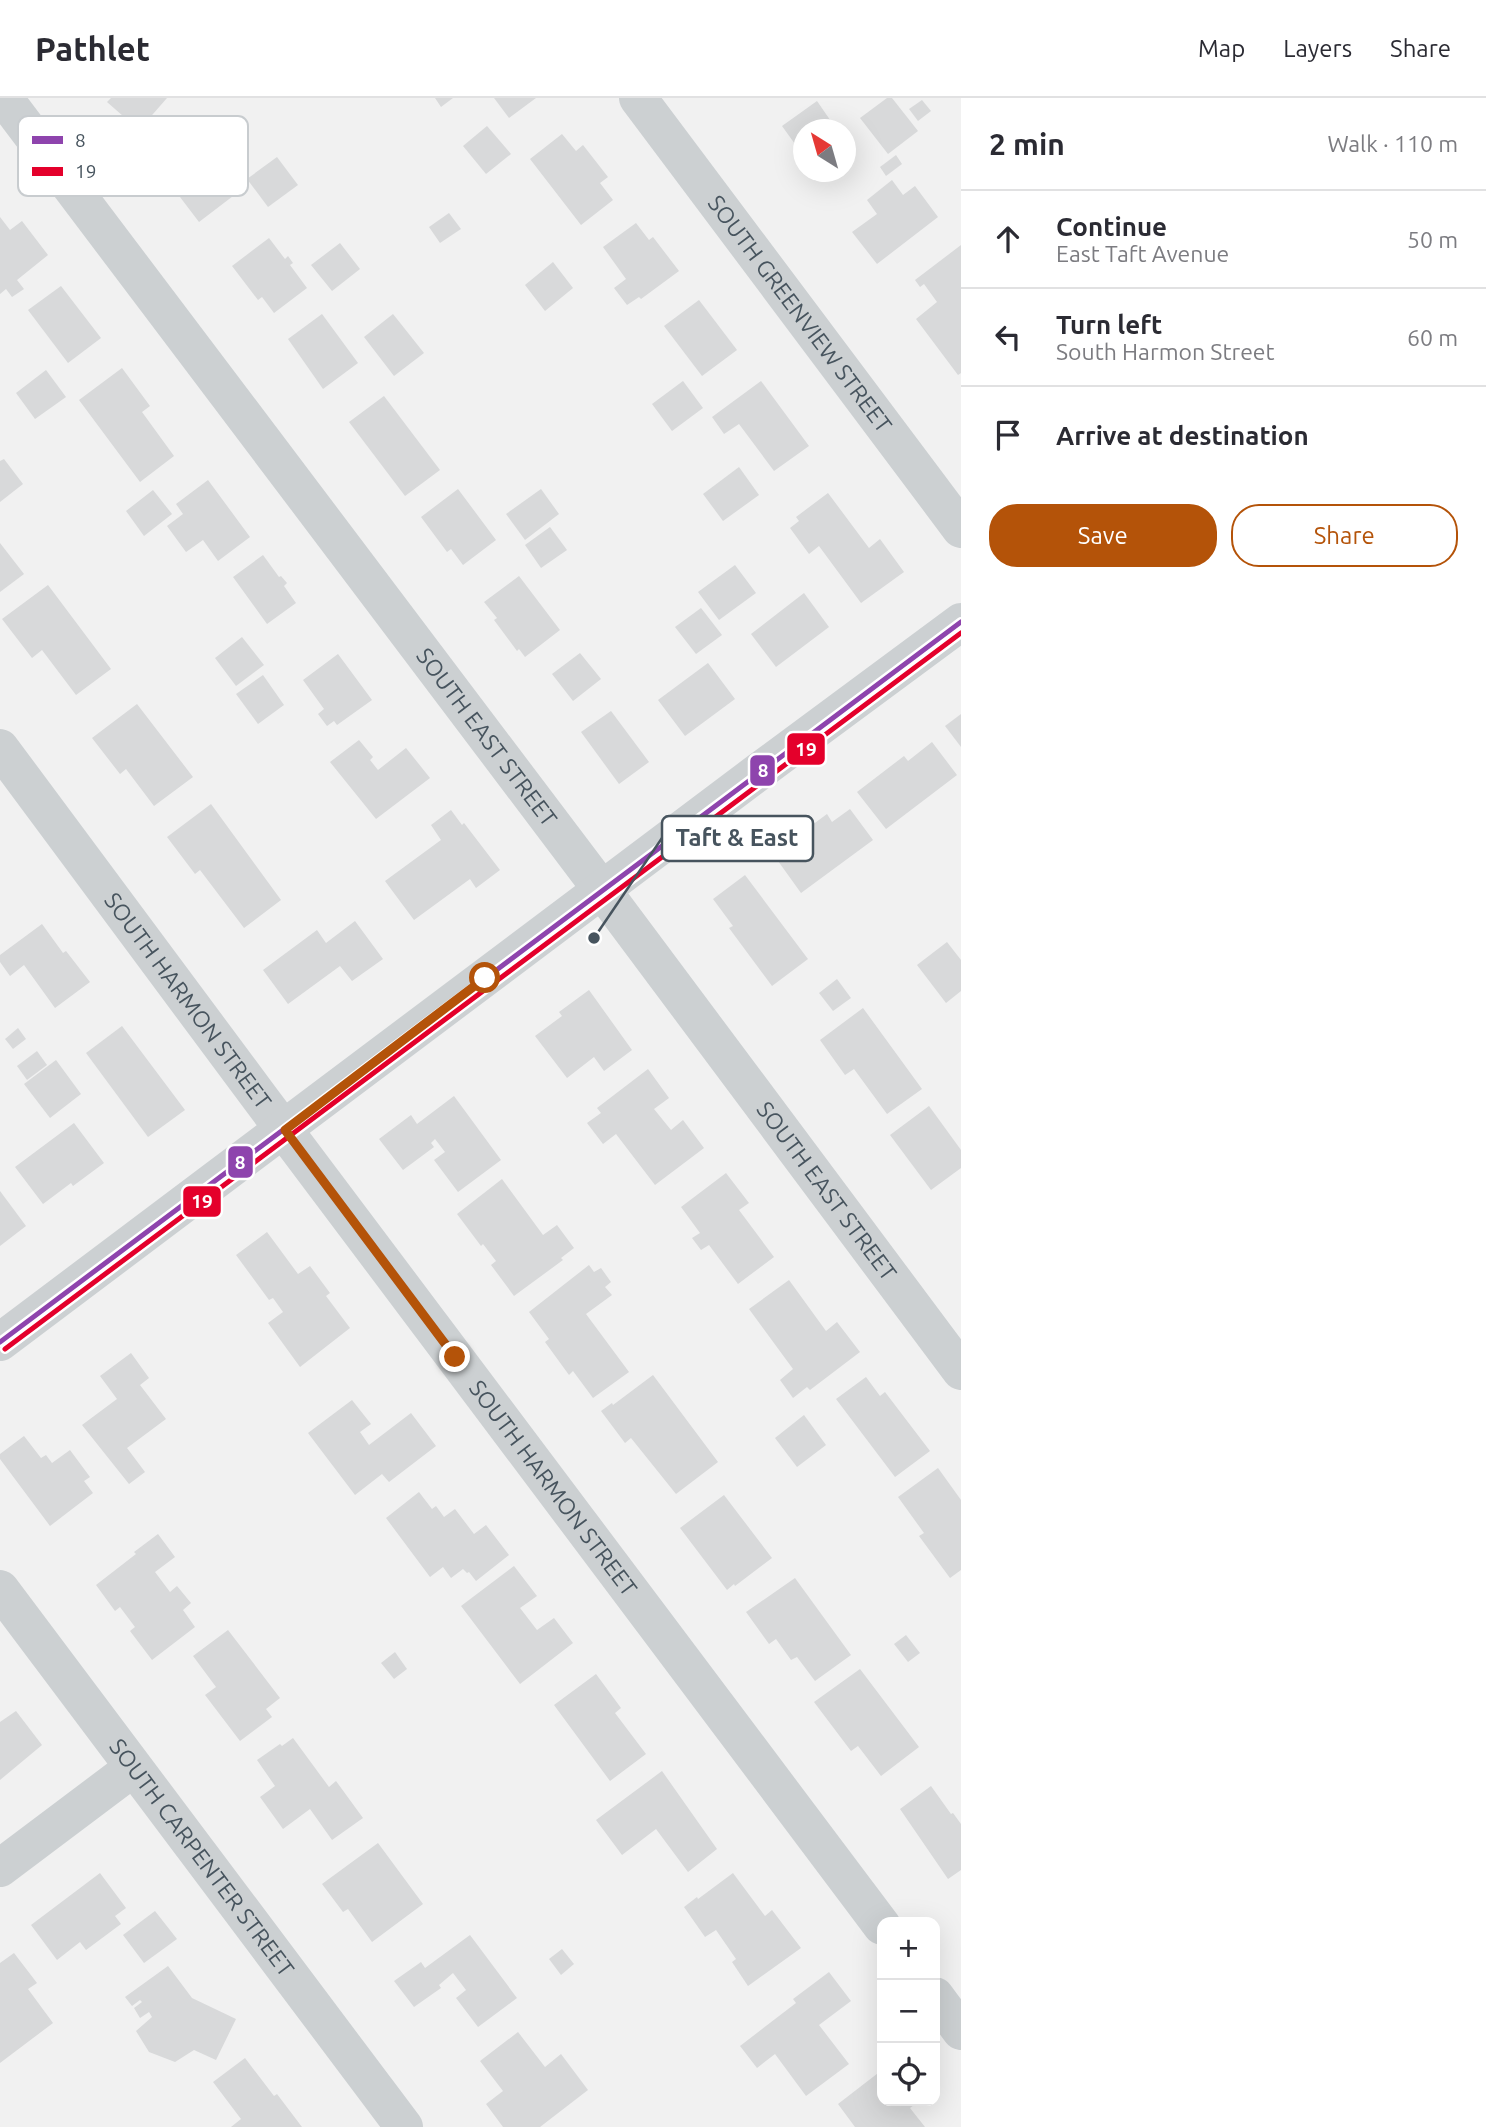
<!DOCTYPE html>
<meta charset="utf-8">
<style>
body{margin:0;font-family:Ubuntu,sans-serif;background:#f2f2f3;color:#2b2b33}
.controls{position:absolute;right:21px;bottom:21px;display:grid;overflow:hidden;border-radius:14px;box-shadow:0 7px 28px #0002}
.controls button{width:63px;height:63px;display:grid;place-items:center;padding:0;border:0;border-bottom:2px solid #e1e1e2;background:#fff;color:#2b2b33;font:35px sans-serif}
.compass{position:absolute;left:793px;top:21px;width:63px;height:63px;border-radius:50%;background:#fff;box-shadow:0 7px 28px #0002;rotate:323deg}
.stop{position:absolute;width:21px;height:21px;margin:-16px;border:5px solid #b45309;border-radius:50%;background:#fff}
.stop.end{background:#b45309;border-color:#fff;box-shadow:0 2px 7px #0008}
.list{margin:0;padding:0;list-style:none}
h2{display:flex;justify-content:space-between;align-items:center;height:91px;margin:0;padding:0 28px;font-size:30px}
h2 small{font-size:23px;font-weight:400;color:#7c7c81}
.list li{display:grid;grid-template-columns:46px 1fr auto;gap:21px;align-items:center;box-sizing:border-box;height:98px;padding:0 28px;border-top:2px solid #e1e1e2}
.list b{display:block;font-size:26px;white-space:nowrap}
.list p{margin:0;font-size:23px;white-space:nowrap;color:#7c7c81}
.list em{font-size:23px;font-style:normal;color:#7c7c81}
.actions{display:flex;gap:14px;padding:21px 28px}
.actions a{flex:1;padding:16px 0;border:2px solid #b45309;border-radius:28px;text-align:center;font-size:24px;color:#b45309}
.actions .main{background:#b45309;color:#fff}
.icon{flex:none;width:38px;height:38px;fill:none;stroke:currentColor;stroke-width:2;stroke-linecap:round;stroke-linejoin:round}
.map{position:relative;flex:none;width:961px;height:2029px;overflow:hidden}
header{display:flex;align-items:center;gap:42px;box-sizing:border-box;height:98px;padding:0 35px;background:#fff;border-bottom:2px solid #e1e1e2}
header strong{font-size:33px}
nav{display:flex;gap:38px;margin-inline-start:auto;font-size:24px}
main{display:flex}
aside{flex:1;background:#fff}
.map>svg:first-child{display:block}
.building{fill:#d8d9da}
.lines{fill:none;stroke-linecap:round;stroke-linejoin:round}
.minor{stroke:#ccd0d2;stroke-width:38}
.bus-1-casing{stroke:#fff;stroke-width:10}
.bus-2-casing{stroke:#fff;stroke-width:10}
.bus-1{stroke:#8e44ad;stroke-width:5}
.bus-2{stroke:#e4002b;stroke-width:5}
.route{stroke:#b45309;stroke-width:9}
.labels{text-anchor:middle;stroke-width:5;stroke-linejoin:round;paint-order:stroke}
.street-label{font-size:23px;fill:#47545e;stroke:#fff}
.key{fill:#fff;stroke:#c8cccf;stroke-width:2}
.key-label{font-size:19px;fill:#47545e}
.leader{fill:none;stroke:#47545e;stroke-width:2.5}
.callout-dot{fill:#47545e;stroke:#fff;stroke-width:2.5}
.callout{fill:#fff;stroke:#47545e;stroke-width:2.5}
.callout-label{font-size:24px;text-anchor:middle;font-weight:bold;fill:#47545e}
.line-badge{stroke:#fff;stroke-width:2.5}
.badge-label{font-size:19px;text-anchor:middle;font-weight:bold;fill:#fff}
</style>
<header>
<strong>Pathlet</strong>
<nav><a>Map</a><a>Layers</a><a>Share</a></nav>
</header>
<main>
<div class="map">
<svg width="961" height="2029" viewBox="0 0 961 2029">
<rect width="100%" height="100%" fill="#f1f1f1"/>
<g class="building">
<polygon points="111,0 167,0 139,32 107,4"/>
<polygon points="435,0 453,0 441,9"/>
<polygon points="494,0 536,0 509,20"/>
<polygon points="887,0 892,0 918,33 888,56 860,20"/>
<polygon points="922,2 931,13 918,23 909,11"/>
<polygon points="817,3 837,32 804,32 804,67 795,56 800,53 782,28"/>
<polygon points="487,28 511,56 486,76 463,48"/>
<polygon points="562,36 576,53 583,47 608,79 600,85 613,102 581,127 530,61"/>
<polygon points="198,44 237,95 199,124 180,99 184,96 164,69"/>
<polygon points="896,57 902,66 886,78 880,69"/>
<polygon points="277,59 298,87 268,109 247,81"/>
<polygon points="808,74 828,74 815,83"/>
<polygon points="892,82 903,97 915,88 938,119 877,166 852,134 877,116 867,102"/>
<polygon points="449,115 461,131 440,145 429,129"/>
<polygon points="0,119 10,132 22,123 48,157 17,182 24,191 12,199 6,191 0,196"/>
<polygon points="636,125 649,142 653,139 679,173 641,201 639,199 627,207 614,190 626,181 603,149"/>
<polygon points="269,140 285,161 288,158 293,165 290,167 307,190 274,215 262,199 258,202 232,168"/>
<polygon points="340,145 360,171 332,193 311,167"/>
<polygon points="961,147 961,275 958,277 916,221 937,204 924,186 920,189 915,182"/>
<polygon points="553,164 573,190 545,213 525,187"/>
<polygon points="61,188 101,240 68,265 28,212"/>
<polygon points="699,202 737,252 702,278 664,228"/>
<polygon points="322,216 358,265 323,291 288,241"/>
<polygon points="393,216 424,255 394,278 364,239"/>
<polygon points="122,270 150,308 142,314 174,358 140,384 79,302"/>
<polygon points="46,272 66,299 35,321 16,295"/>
<polygon points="683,283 703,310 672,333 652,306"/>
<polygon points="761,283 809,348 774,373 739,326 724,336 712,319"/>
<polygon points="384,298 440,372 405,398 349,324"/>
<polygon points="4,361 23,386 0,404 0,363"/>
<polygon points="739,369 759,397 723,423 703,396"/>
<polygon points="208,382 250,439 218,463 203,442 186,454 167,428 183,416 176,406"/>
<polygon points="458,391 496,442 463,467 451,451 447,454 421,419"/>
<polygon points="541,391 559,416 525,442 506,416"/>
<polygon points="153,392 172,416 144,438 126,413"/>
<polygon points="828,395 869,450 880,441 904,474 861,505 819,448 809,456 790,430 799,423 796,419"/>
<polygon points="550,429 567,452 541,470 525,447"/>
<polygon points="0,445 24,476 0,494"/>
<polygon points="263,457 279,479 281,478 287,485 284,488 296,505 267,526 233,479"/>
<polygon points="735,467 756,495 719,522 698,494"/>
<polygon points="519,478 560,532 525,559 519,551 517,553 494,522 497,520 484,504"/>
<polygon points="48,487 111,571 76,597 42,552 32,560 2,521"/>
<polygon points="804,495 829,529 776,569 751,536"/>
<polygon points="701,510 722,537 696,556 675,529"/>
<polygon points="242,539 264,567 236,588 215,560"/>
<polygon points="580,555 601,581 573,603 552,576"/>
<polygon points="338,556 372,602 337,627 334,623 327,628 318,616 324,611 303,582"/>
<polygon points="708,565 735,601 685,638 658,602"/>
<polygon points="263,577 284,607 258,626 236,596"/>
<polygon points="137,606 193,679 154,708 126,671 120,676 92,640"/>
<polygon points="611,613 649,664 619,686 581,634"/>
<polygon points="961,616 961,649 945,628"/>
<polygon points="359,642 373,659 370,662 378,672 406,650 430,680 376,721 330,664"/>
<polygon points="932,644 957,677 886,731 857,694 904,658 908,663"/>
<polygon points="211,706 281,802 244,830 200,772 195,776 167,739"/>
<polygon points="850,711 873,742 801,795 773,756 827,716 832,724"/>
<polygon points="451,712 462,727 464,725 500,772 476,790 470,781 414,822 385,783 441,742 431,727"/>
<polygon points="745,777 808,861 772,888 729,830 733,828 713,801"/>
<polygon points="355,823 383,861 352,883 340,868 288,906 263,872 317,832 326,845"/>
<polygon points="42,826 63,855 66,853 90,884 55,910 24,867 10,878 0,864 0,857"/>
<polygon points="947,844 961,862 961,893 946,905 917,867"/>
<polygon points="837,881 851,900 833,913 819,895"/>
<polygon points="589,892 632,952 604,973 594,959 567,980 535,938 562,918 559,914"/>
<polygon points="863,910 922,991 887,1016 854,971 845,977 820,942"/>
<polygon points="122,928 185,1012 148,1039 86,955"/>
<polygon points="18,930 26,941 13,951 5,941"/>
<polygon points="37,953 47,967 27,982 17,968"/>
<polygon points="56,962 81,996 50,1020 24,986"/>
<polygon points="648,971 669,1000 654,1011 671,1032 683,1022 704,1050 655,1087 616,1036 603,1046 587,1025 601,1015 597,1010"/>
<polygon points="454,998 501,1062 458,1094 434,1062 445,1054 435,1041 431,1045 434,1049 403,1072 379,1041 411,1017 417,1026"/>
<polygon points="929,1008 961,1052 961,1070 931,1092 890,1037"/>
<polygon points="74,1025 104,1065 73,1088 71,1085 43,1106 15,1069"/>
<polygon points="726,1075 749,1105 739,1112 774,1159 738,1186 709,1147 701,1152 692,1140 700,1135 681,1109"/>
<polygon points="502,1081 543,1137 557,1127 574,1150 561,1160 563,1162 514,1198 491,1167 496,1163 483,1146 481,1148 457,1116"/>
<polygon points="0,1093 26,1128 0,1148"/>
<polygon points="267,1134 298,1176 310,1168 330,1195 326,1198 350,1230 300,1269 268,1225 283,1214 273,1200 269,1202 236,1157"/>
<polygon points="589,1167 594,1174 601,1170 611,1184 605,1189 612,1197 586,1216 629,1274 593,1300 573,1273 569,1277 545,1244 549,1241 529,1214"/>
<polygon points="789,1182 826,1233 837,1224 860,1254 810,1292 807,1289 793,1300 780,1282 793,1271 749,1211"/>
<polygon points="131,1255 149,1280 140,1287 166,1321 127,1350 145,1374 129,1386 82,1327 117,1301 100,1278"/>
<polygon points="653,1277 718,1364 676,1396 631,1340 625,1345 601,1313 612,1305 613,1307"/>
<polygon points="866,1279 880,1298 885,1294 930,1353 895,1379 836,1301"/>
<polygon points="352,1302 371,1326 360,1334 369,1347 411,1315 436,1348 389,1384 382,1376 355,1397 308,1335"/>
<polygon points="804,1317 826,1347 797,1369 775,1340"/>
<polygon points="24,1338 41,1360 46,1357 52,1365 70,1352 90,1379 84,1383 93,1395 50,1428 0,1361 0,1356"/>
<polygon points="938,1370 961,1402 961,1472 950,1480 919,1438 924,1435 898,1399"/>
<polygon points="419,1394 432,1411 436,1408 444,1419 455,1411 474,1436 486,1427 509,1457 476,1483 469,1474 467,1475 463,1471 451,1480 443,1469 430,1479 386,1420"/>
<polygon points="724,1397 772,1460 735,1488 734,1486 727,1492 680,1430"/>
<polygon points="158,1436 175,1459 155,1474 170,1494 177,1488 191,1505 183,1512 195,1529 152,1562 130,1533 135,1529 120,1509 115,1513 96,1487 136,1456 134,1454"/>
<polygon points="514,1468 537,1498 520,1510 537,1532 554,1520 573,1545 520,1586 461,1508"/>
<polygon points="795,1480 851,1557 815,1583 797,1559 791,1562 776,1541 769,1546 746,1514"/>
<polygon points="228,1532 280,1600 266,1611 272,1619 240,1643 205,1597 216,1589 193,1558"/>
<polygon points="906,1537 920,1555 908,1564 894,1546"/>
<polygon points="395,1554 407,1571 394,1581 381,1565"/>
<polygon points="860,1571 919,1649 881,1678 858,1648 851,1653 814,1604"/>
<polygon points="596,1576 621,1610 615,1615 646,1656 610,1683 554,1607"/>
<polygon points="16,1613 42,1647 0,1682 0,1624"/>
<polygon points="293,1640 329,1689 336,1683 363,1720 332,1742 310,1711 283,1731 260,1699 275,1688 257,1662 280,1646 282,1648"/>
<polygon points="662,1673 717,1751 688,1774 656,1731 622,1757 596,1722"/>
<polygon points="931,1688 951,1716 953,1715 961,1726 961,1772 948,1781 900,1711"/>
<polygon points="378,1745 423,1806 372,1844 348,1811 343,1814 322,1786"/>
<polygon points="100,1775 126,1810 115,1818 121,1826 86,1852 80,1844 57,1862 31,1827"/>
<polygon points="733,1775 765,1818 772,1812 801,1850 748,1888 732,1864 736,1861 716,1832 705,1839 684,1809 697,1799 698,1801"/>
<polygon points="155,1813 177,1841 144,1865 123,1837"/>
<polygon points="470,1837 517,1900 478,1929 456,1900 466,1892 453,1875 439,1887 441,1890 414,1909 394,1883 421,1864 425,1870"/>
<polygon points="562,1851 574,1866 561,1877 549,1861"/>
<polygon points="14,1855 37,1885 28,1891 53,1925 0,1965 0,1865"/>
<polygon points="168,1868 192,1900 236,1921 216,1962 194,1952 175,1964 149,1954 136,1933 152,1919 149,1914 140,1920 134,1910 142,1904 140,1902 132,1908 125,1899"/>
<polygon points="829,1874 851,1903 819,1927 849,1966 806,1998 775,1956 757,1970 740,1948 796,1905 793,1901"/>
<polygon points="518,1934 545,1969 561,1956 588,1992 540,2029 503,2029 486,2006 503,1993 480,1963"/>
<polygon points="245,1960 274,1998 277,1996 302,2029 231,2029 241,2021 213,1984"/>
<polygon points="882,1972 882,2003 911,2003 914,2007 910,2010 925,2029 855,2029 838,2006"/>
</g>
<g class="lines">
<g class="minor">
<path id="s1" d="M638,0l323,431"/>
<path id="s2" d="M10,8l592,784 359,481"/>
<path id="s3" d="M0,650l260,350 622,828"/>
<polyline points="0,1244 757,675 961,524"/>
<path id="s4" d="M0,1491l404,538"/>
<polyline points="0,1770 133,1670"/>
<polyline points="935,1898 961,1933"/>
</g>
<defs>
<polyline id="bus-1" points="0,1244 961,524"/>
<polyline id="bus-2" points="5,1251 961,535"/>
</defs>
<use href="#bus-1" class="bus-1-casing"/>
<use href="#bus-2" class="bus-2-casing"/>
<use href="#bus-1" class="bus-1"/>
<use href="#bus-2" class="bus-2"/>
</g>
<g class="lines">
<polyline class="route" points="455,1259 285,1032 485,880"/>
</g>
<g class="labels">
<g class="street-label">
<text dy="8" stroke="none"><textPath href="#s1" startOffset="270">SOUTH GREENVIEW STREET</textPath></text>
<text dy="8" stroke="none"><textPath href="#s2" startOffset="791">SOUTH EAST STREET</textPath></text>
<text dy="8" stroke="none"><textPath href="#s3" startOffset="315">SOUTH HARMON STREET</textPath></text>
<text dy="8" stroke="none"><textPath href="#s2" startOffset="1358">SOUTH EAST STREET</textPath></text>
<text dy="8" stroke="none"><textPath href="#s3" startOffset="924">SOUTH HARMON STREET</textPath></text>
<text dy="8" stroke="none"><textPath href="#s4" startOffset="336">SOUTH CARPENTER STREET</textPath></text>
</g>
</g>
<rect x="18" y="18" width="230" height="80" rx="10" class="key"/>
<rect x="32" y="38" width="31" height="8" fill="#8e44ad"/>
<rect x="32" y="69" width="31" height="9" fill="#e4002b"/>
<g class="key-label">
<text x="75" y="49">8</text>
<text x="75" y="80">19</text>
</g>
<path class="leader" d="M594 840L662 740"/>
<circle class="callout-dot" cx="594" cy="840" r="7"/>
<rect class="callout" x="662" y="718" width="151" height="45" rx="7"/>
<g class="callout-label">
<text x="737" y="748">Taft &amp; East</text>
</g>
<g class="line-badge">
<rect x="786" y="634" width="40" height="34" rx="7" fill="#e4002b"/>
<rect x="749" y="656" width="27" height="33" rx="7" fill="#8e44ad"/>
<rect x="227" y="1047" width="27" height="34" rx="7" fill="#8e44ad"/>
<rect x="182" y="1087" width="40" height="33" rx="7" fill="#e4002b"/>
</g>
<g class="badge-label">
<text x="806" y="658">19</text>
<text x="763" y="679">8</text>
<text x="240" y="1071">8</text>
<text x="202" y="1110">19</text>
</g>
</svg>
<div class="controls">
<button>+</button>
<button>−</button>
<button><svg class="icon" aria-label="locate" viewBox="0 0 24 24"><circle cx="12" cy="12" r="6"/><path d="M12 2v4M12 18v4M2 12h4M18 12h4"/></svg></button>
</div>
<svg class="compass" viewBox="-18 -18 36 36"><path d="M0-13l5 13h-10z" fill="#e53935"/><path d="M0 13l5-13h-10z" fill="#7c7c81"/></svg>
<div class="stop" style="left:485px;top:880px"></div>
<div class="stop end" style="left:455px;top:1259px"></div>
</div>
<aside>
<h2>2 min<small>Walk · 110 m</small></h2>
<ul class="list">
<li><svg class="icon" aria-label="ahead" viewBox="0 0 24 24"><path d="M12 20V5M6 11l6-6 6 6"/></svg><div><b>Continue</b><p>East Taft Avenue</p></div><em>50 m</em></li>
<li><svg class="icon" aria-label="left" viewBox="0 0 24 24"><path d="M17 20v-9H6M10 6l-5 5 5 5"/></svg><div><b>Turn left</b><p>South Harmon Street</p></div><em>60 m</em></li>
<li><svg class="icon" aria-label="arrive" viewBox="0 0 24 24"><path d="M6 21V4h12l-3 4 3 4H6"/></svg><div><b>Arrive at destination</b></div></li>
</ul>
<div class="actions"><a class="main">Save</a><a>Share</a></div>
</aside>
</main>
